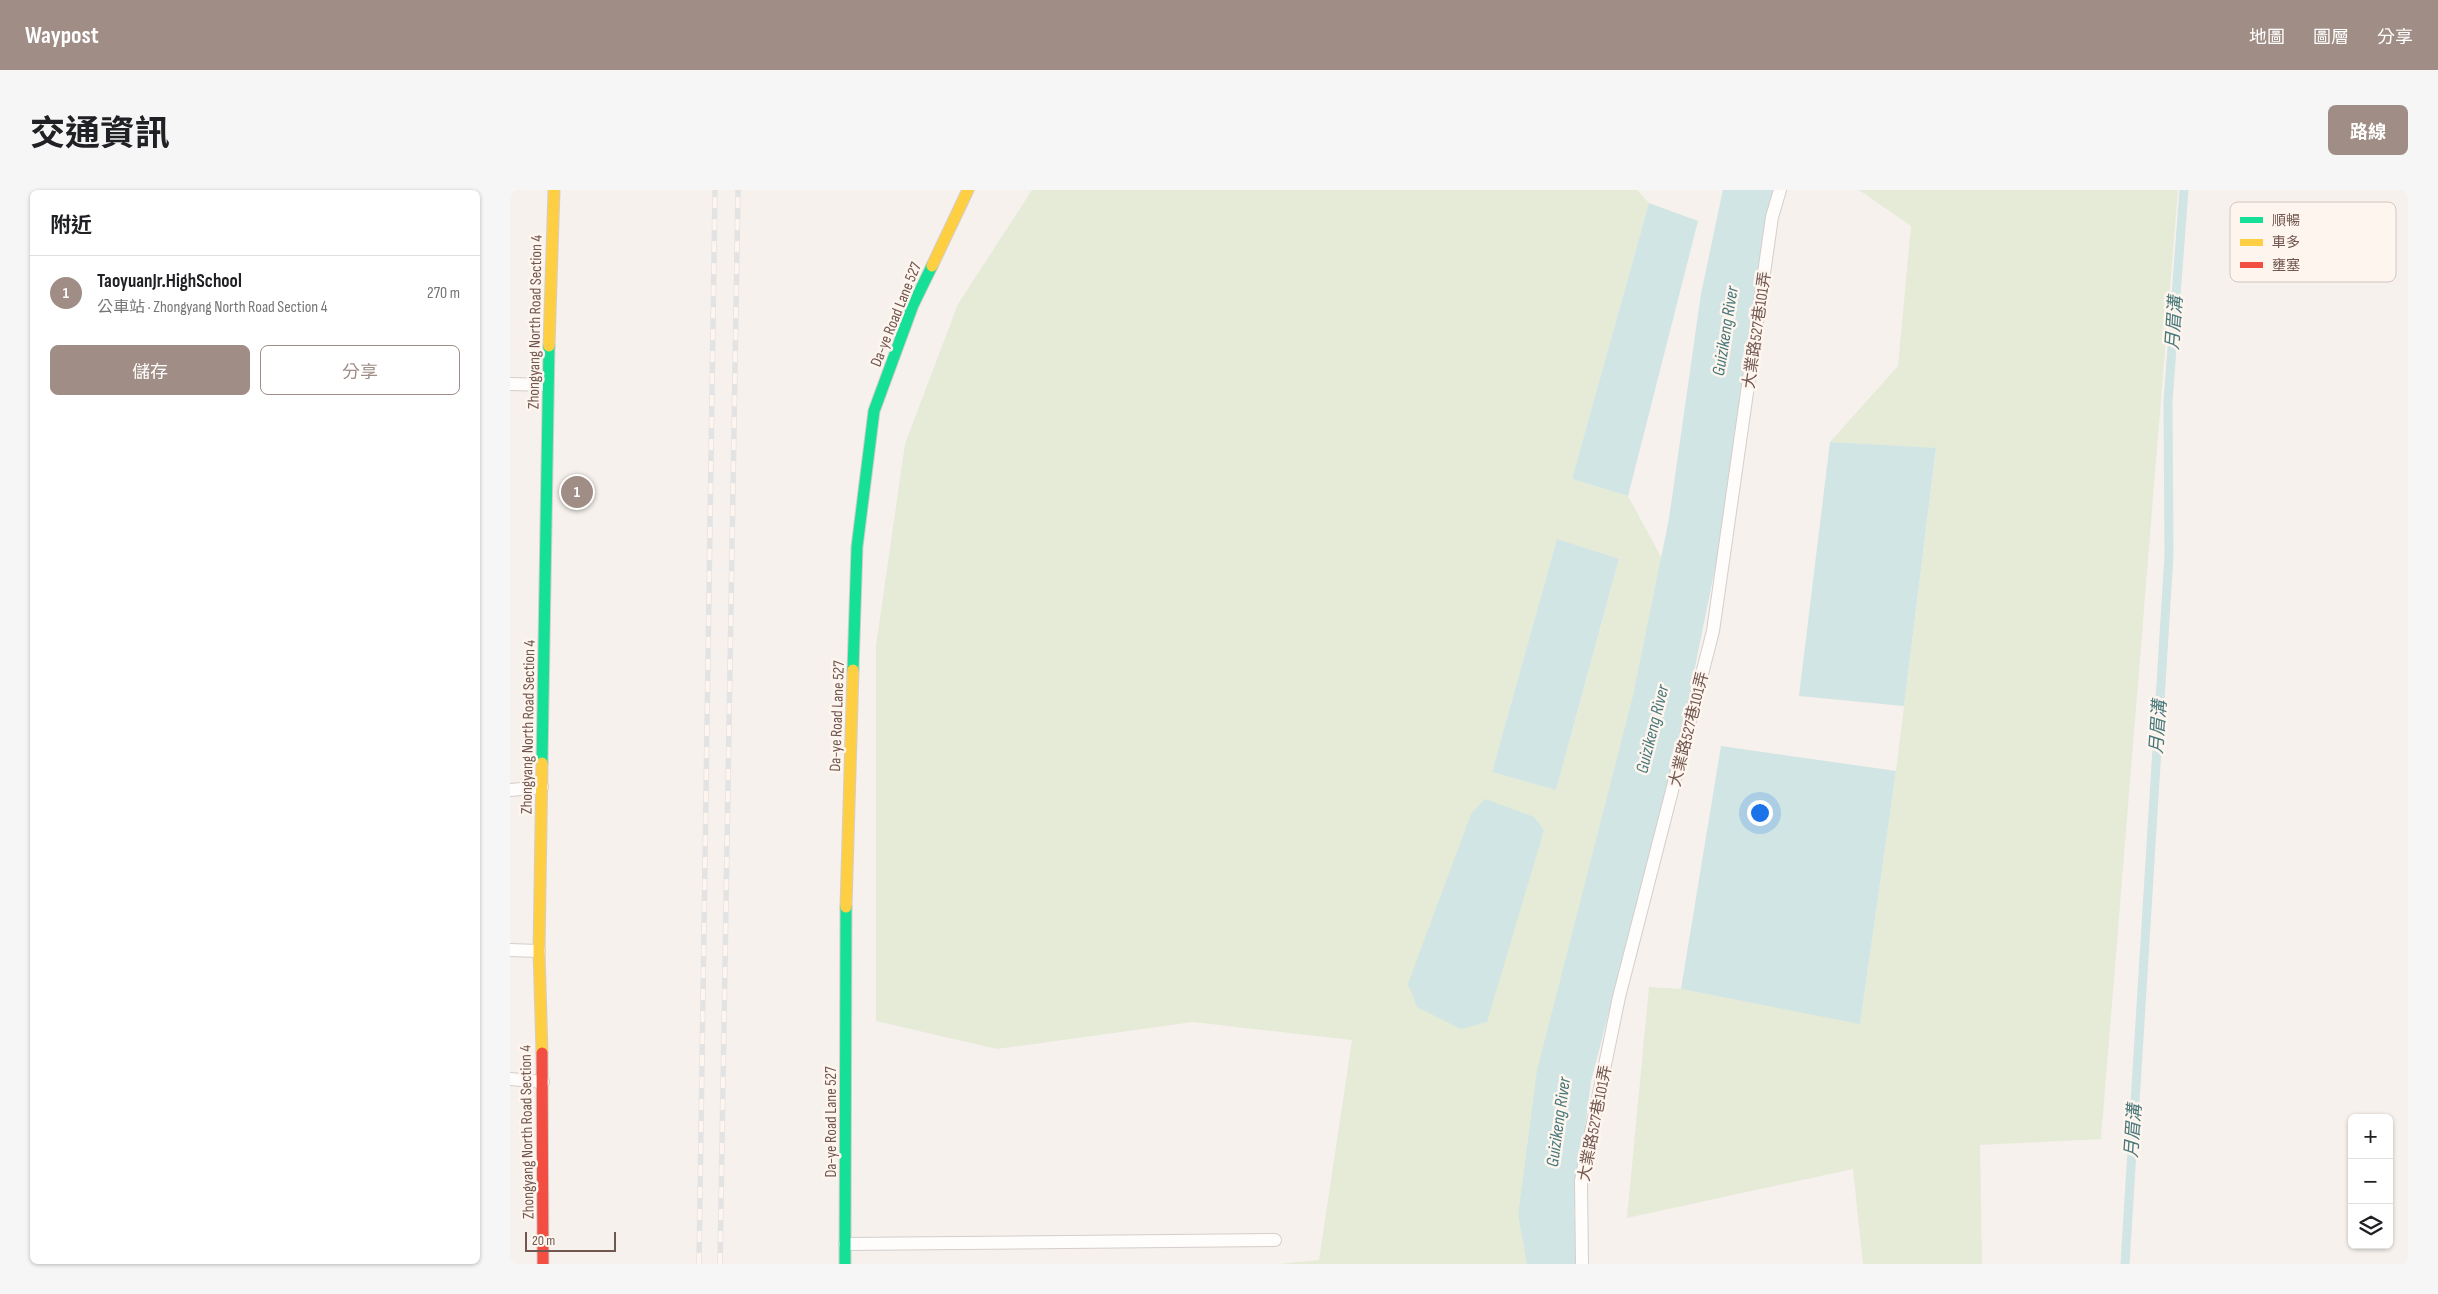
<!DOCTYPE html>
<html lang="zh-TW">
<meta charset="utf-8">
<style>
body{margin:0;font-family:"Sofia Sans Condensed","Noto Sans TC",sans-serif;background:#f6f6f6;color:#202124}
.controls{position:absolute;right:15px;bottom:15px;display:grid;overflow:hidden;border-radius:8px;box-shadow:0 1px 4px #0004}
.controls button{width:45px;height:45px;display:grid;place-items:center;padding:0;border:0;border-bottom:1px solid #e0e0e0;background:#fff;color:#202124;font:25px sans-serif}
.scale{position:absolute;left:15px;bottom:12px;width:91px;box-sizing:border-box;padding-left:5px;border:2px solid #71574f;border-top:0;font-size:14px;line-height:18px;white-space:nowrap;color:#71574f;-webkit-text-stroke:4px #fdf5ee;paint-order:stroke}
.you{position:absolute;left:1249px;top:622px;width:18px;height:18px;margin:-12px;border:4px solid #fff;border-radius:50%;background:#1a73e8;box-shadow:0 0 0 8px #1a73e833}
.badge{display:grid;place-items:center;width:32px;height:32px;border-radius:50%;background:#a08d86;color:#fff;font-size:16px;font-weight:700}
.pin{position:absolute;translate:-50% -50%;border:2px solid #fff;box-shadow:0 1px 5px #0006}
.list{margin:0;padding:0;list-style:none}
h2{display:flex;justify-content:space-between;align-items:center;height:65px;margin:0;padding:0 20px;font-size:21px}
h2 small{font-size:16px;font-weight:400;color:#757577}
.list li{display:grid;grid-template-columns:32px 1fr auto;gap:15px;align-items:center;box-sizing:border-box;height:75px;padding:0 20px;border-top:1px solid #e0e0e0}
.list b{display:block;font-size:19px;white-space:nowrap}
.list p{margin:0;font-size:16px;white-space:nowrap;color:#757577}
.list em{font-size:16px;font-style:normal;color:#757577}
.actions{display:flex;gap:10px;padding:15px 20px}
.actions a{flex:1;padding:11px 0;border:1px solid #a08d86;border-radius:8px;text-align:center;font-size:18px;color:#a08d86}
.actions .main{background:#a08d86;color:#fff}
.icon{flex:none;width:28px;height:28px;fill:none;stroke:currentColor;stroke-width:2;stroke-linecap:round;stroke-linejoin:round}
.map{position:relative;flex:none;width:1898px;height:1074px;overflow:hidden;border-radius:8px}
header{display:flex;align-items:center;gap:30px;box-sizing:border-box;height:70px;padding:0 25px;background:#a08d86;color:#fff}
header strong{font-size:24px}
nav{display:flex;gap:28px;margin-inline-start:auto;font-size:18px}
.intro{display:flex;align-items:center;justify-content:space-between;box-sizing:border-box;height:120px;padding:0 30px}
h1{margin:0;font-size:35px}
.button{padding:12px 22px;border-radius:8px;background:#a08d86;color:#fff;font-size:18px;font-weight:700}
main{display:flex;gap:30px;padding:0 30px}
aside{flex:1;background:#fff;border-radius:8px;box-shadow:0 1px 4px #0004}
.map>svg:first-child{display:block}
.green{fill:#e6ebd8;fill-rule:evenodd}
.water{fill:#d0e5e4}
.lines{fill:none;stroke-linecap:round;stroke-linejoin:round}
.stream{stroke:#d0e5e4;stroke-width:9}
.river{stroke:#d0e5e4;stroke-width:55}
.lane-casing{stroke:#d5ceca;stroke-width:14}
.fast-casing{stroke:#d5cdc9;stroke-width:13}
.slow-casing{stroke:#d5cdc9;stroke-width:13}
.jam-casing{stroke:#d5cdc9;stroke-width:13}
.lane{stroke:#fefdfc;stroke-width:12}
.fast{stroke:#16e098;stroke-width:11}
.slow{stroke:#ffcf43;stroke-width:11}
.jam{stroke:#f24e42;stroke-width:11}
.rail-casing{stroke:#e4e3e4;stroke-width:5.5}
.rail{stroke:#fdf5ee;stroke-width:4;stroke-dasharray:11;stroke-linecap:butt}
.labels{text-anchor:middle;stroke-width:5;stroke-linejoin:round;paint-order:stroke}
.street-label{font-size:16px;fill:#71574f;stroke:#fdf5ee}
.water-label{font-size:18px;font-style:italic;fill:#48787b;stroke:#fdf5ee}
.key{fill:#fdf5ee;stroke:#d3c6be;stroke-width:1}
.key-label{font-size:14px;fill:#71574f}
</style>
<header>
<strong>Waypost</strong>
<nav><a>地圖</a><a>圖層</a><a>分享</a></nav>
</header>
<div class="intro"><h1>交通資訊</h1><a class="button">路線</a></div>
<main>
<aside>
<h2>附近<small></small></h2>
<ul class="list">
<li><span class="badge">1</span><div><b>TaoyuanJr.HighSchool</b><p>公車站 · Zhongyang North Road Section 4</p></div><em>270 m</em></li>
</ul>
<div class="actions"><a class="main">儲存</a><a>分享</a></div>
</aside>
<div class="map">
<svg width="1898" height="1074" viewBox="0 0 1898 1074">
<rect width="100%" height="100%" fill="#f6f1ec"/>
<g class="green">
<path d="M522,0h605l12,13 -77,276 56,17 39,72 -142,632 7,64h-252l39,-4 33,-220 -159,-18 -196,27 -121,-28v-375l29,-202 53,-140zM1047,349l62,21 -63,230 -64,-18z"/>
<polygon points="1349,0 1668,0 1591,949 1470,955 1472,1074 1353,1074 1343,979 1117,1028 1139,797 1171,799 1350,833 1386,581 1426,259 1320,252 1388,176 1401,36"/>
</g>
<g class="water">
<polygon points="1139,13 1188,31 1118,306 1062,289"/>
<polygon points="1320,252 1426,258 1394,516 1289,506"/>
<polygon points="1047,349 1109,369 1046,600 982,582"/>
<polygon points="1211,556 1386,581 1350,834 1171,799"/>
<polygon points="975,609 1024,627 1034,640 977,832 951,839 907,817 898,794 961,624"/>
</g>
<g class="lines">
<polyline class="stream" points="1615,1074 1659,365 1658,211 1674,0"/>
<polyline class="river" points="1045,1074 1036,1024 1054,886 1150,511 1186,334 1218,109 1241,0"/>
<defs>
<g id="lane">
<polyline points="0,194 38,195"/>
<polyline points="0,600 32,597"/>
<polyline points="0,760 29,761"/>
<polyline points="0,889 33,892"/>
<polyline points="335,1054 765,1050"/>
<polyline points="1072,1074 1071,991 1109,807 1203,441 1262,27 1270,0"/>
</g>
<g id="fast">
<polyline points="343,480 347,357 364,221 403,115 422,76"/>
<polyline points="32,573 39,156"/>
<polyline points="335,1074 336,717"/>
</g>
<g id="slow">
<polyline points="422,76 458,0"/>
<polyline points="39,156 44,0"/>
<polyline points="32,573 29,761 32,863"/>
<polyline points="336,717 343,480"/>
</g>
<polyline id="jam" points="32,863 33,1074"/>
</defs>
<use href="#lane" class="lane-casing"/>
<use href="#fast" class="fast-casing"/>
<use href="#slow" class="slow-casing"/>
<use href="#jam" class="jam-casing"/>
<use href="#lane" class="lane"/>
<use href="#fast" class="fast"/>
<use href="#slow" class="slow"/>
<use href="#jam" class="jam"/>
<defs>
<g id="rail">
<polyline points="189,1074 205,0"/>
<polyline points="210,1074 228,0"/>
</g>
</defs>
<use href="#rail" class="rail-casing"/>
<use href="#rail" class="rail"/>
</g>
<g class="labels">
<g class="street-label">
<text transform="translate(385 124) rotate(-68)" y="6">Da-ye Road Lane 527</text>
<text transform="translate(24 132) rotate(-89)" y="6">Zhongyang North Road Section 4</text>
<text transform="translate(1246 140) rotate(-82)" y="6">大業路527巷101弄</text>
<text transform="translate(326 526) rotate(-88)" y="6">Da-ye Road Lane 527</text>
<text transform="translate(17 537) rotate(-89)" y="6">Zhongyang North Road Section 4</text>
<text transform="translate(1178 539) rotate(-76)" y="6">大業路527巷101弄</text>
<text transform="translate(320 932) rotate(-90)" y="6">Da-ye Road Lane 527</text>
<text transform="translate(1084 933) rotate(-79)" y="6">大業路527巷101弄</text>
<text transform="translate(16 942) rotate(-91)" y="6">Zhongyang North Road Section 4</text>
</g>
<g class="water-label">
<text transform="translate(1664 133) rotate(-86)" y="6">月眉溝</text>
<text transform="translate(1215 141) rotate(-81)" y="6">Guizikeng River</text>
<text transform="translate(1648 537) rotate(-86)" y="6">月眉溝</text>
<text transform="translate(1142 539) rotate(-76)" y="6">Guizikeng River</text>
<text transform="translate(1048 932) rotate(-82)" y="6">Guizikeng River</text>
<text transform="translate(1623 941) rotate(-86)" y="6">月眉溝</text>
</g>
</g>
<rect x="1720" y="12" width="166" height="80" rx="8" class="key"/>
<rect x="1730" y="27" width="23" height="6" fill="#16e098"/>
<rect x="1730" y="49" width="23" height="7" fill="#ffcf43"/>
<rect x="1730" y="72" width="23" height="6" fill="#f24e42"/>
<g class="key-label">
<text x="1762" y="35">順暢</text>
<text x="1762" y="57">車多</text>
<text x="1762" y="80">壅塞</text>
</g>
</svg>
<div class="controls">
<button>+</button>
<button>−</button>
<button><svg class="icon" aria-label="layers" viewBox="0 0 24 24"><path d="M12 4l9 5-9 5-9-5zM3 14l9 5 9-5"/></svg></button>
</div>
<div class="scale">20 m</div>
<div class="you"></div>
<div class="pin badge" style="left:67px;top:302px">1</div>
</div>
</main>
